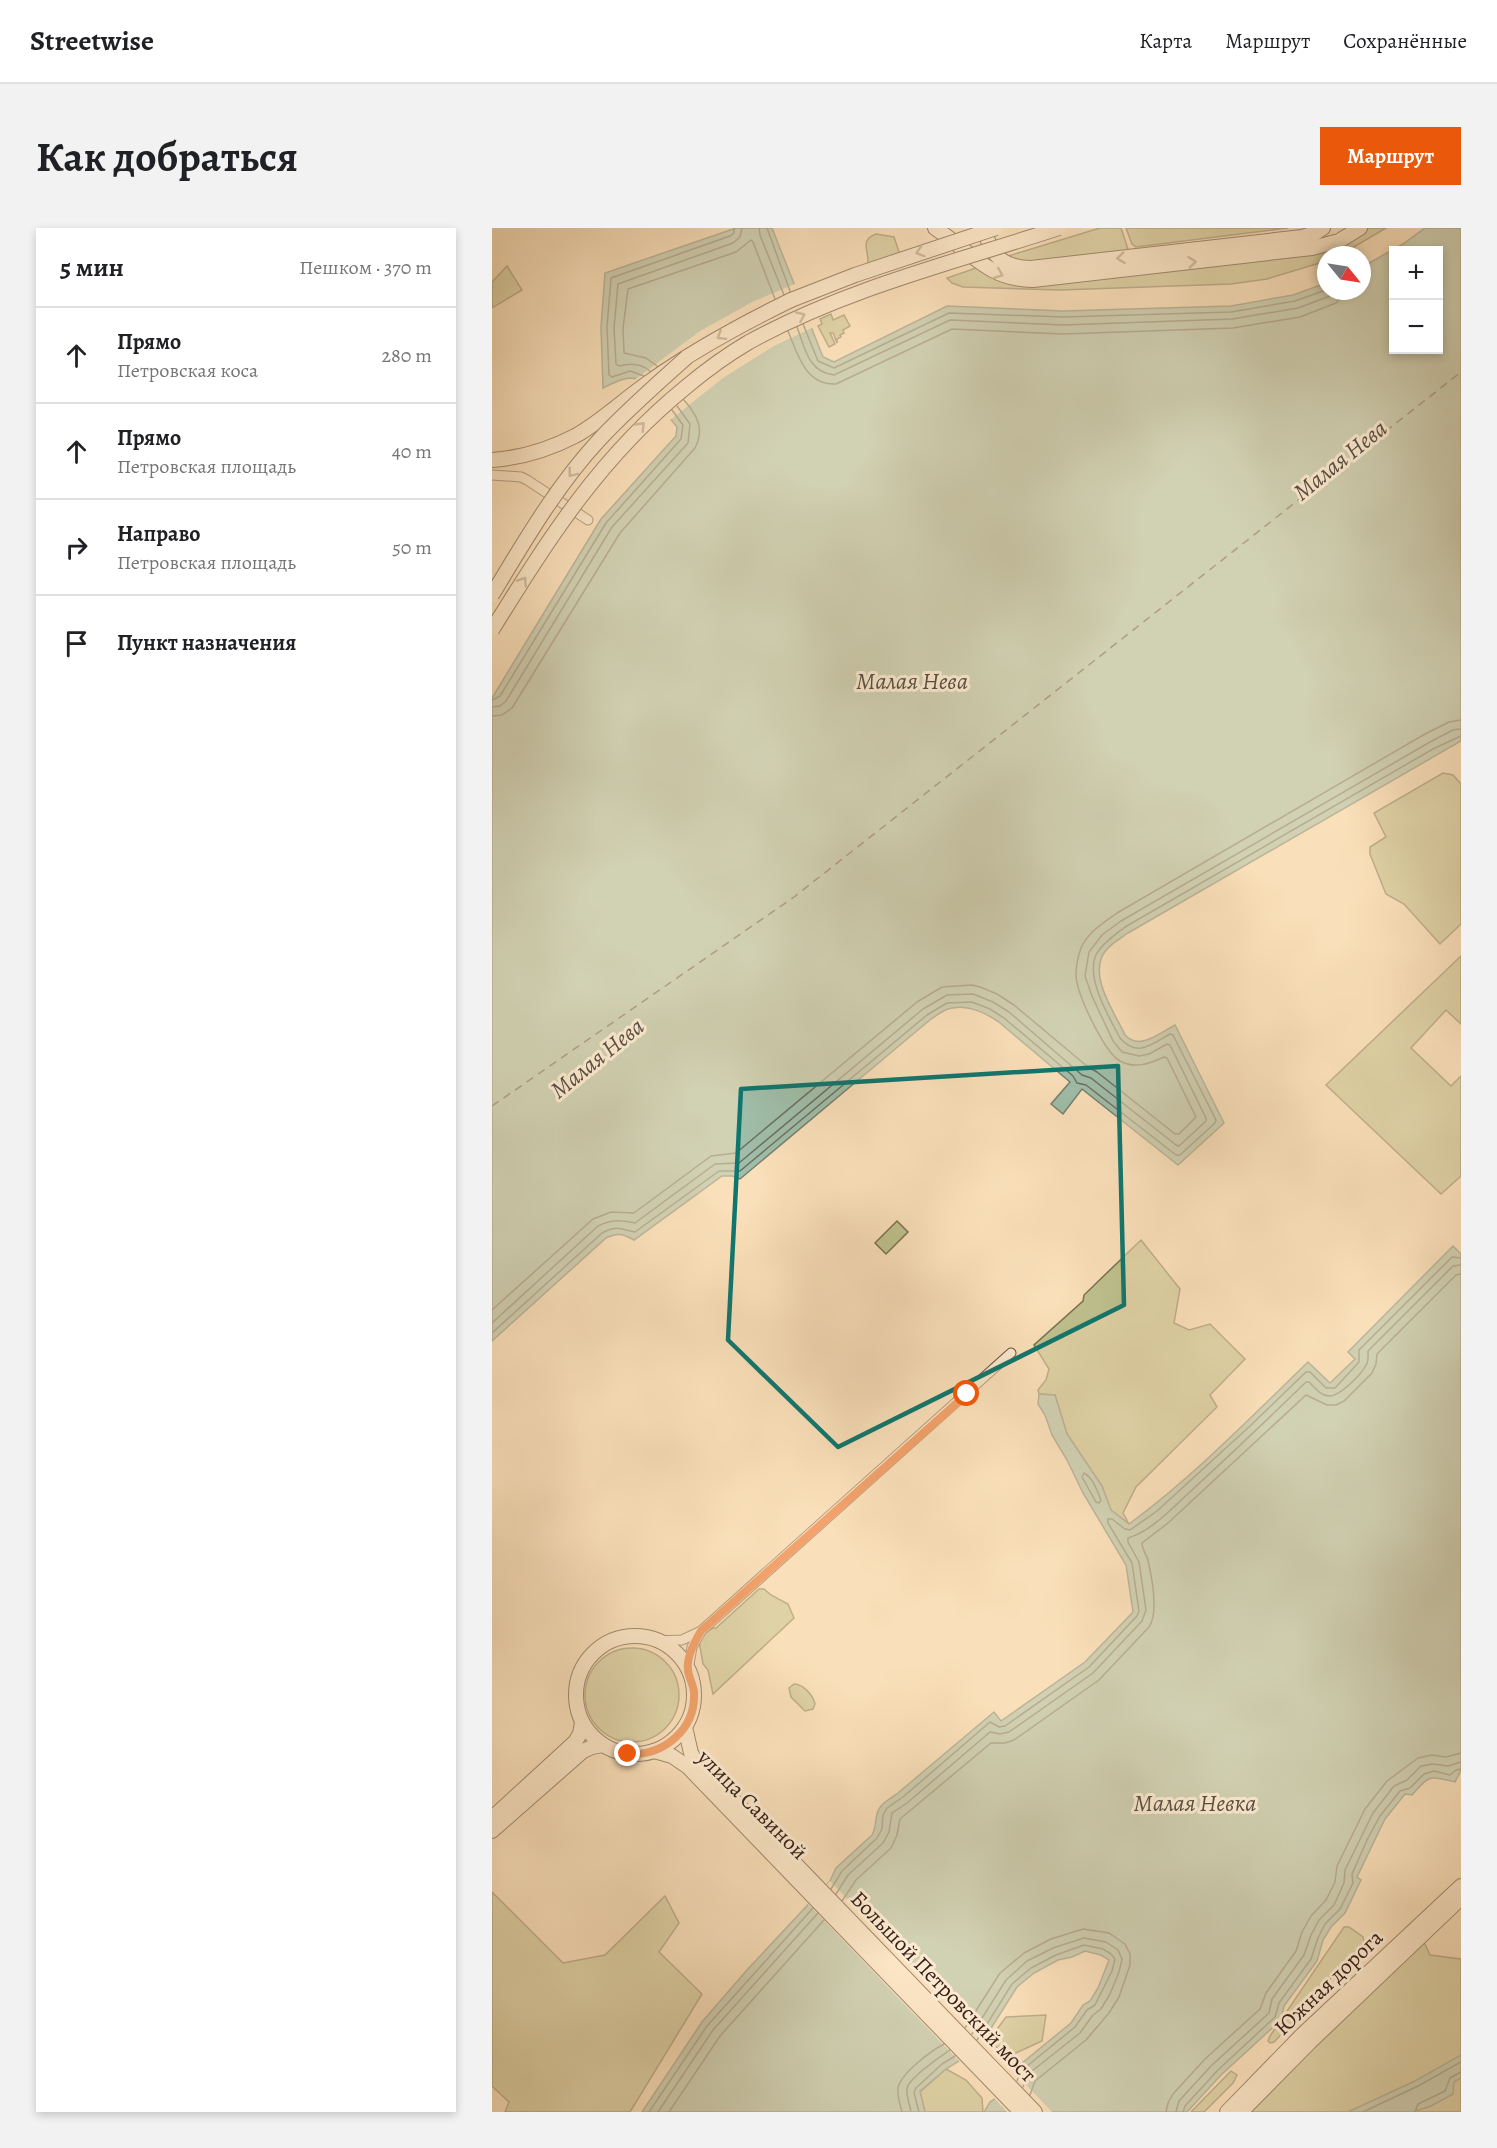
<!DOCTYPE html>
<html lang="ru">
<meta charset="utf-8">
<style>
body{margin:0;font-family:Alegreya,serif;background:#f2f2f2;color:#202124}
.controls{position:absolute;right:18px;top:18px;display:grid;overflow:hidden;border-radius:0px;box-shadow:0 3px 9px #0003}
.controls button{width:54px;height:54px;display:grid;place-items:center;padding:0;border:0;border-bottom:2px solid #e0e0e0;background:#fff;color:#202124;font:30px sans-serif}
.compass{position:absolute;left:825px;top:18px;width:54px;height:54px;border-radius:50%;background:#fff;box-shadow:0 3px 9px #0003;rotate:120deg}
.stop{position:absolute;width:18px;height:18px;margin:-14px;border:4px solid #ea580c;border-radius:50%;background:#fff}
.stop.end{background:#ea580c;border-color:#fff;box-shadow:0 2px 6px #0008}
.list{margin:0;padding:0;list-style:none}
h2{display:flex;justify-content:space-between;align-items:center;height:78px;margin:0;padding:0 24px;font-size:26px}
h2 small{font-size:20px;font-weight:400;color:#757577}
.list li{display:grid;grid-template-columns:39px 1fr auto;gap:18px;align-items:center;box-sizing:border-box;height:96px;padding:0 24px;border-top:2px solid #e0e0e0}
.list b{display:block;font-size:22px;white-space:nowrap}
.list p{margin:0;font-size:20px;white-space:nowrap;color:#757577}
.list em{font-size:20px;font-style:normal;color:#757577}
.icon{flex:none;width:33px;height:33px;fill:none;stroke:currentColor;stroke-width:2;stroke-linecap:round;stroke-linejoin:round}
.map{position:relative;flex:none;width:969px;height:1884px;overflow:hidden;border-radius:0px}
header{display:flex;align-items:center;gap:36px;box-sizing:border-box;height:84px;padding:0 30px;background:#fff;border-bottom:2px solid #e0e0e0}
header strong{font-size:28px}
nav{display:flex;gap:33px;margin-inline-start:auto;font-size:21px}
.intro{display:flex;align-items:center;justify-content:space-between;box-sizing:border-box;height:144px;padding:0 36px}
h1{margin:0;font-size:42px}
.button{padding:15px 27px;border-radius:0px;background:#ea580c;color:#fff;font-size:21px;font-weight:700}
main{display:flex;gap:36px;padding:0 36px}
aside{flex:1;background:#fff;border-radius:0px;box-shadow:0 3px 9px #0003}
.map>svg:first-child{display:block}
.green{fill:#bfc28f;stroke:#7c7152;stroke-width:1.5}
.water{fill:#9fbeaa;stroke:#767f6f;stroke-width:1.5;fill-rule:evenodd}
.pier{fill:#fae0ba}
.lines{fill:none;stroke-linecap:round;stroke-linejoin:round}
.shore{stroke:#6c6f60;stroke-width:1.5}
.ferry{stroke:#584f42;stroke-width:1.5;stroke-dasharray:8 6;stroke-linecap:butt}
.street-casing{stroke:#69503f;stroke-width:11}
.secondary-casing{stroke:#392016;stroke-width:16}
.street{stroke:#fcebd2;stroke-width:9}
.secondary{stroke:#fcebd2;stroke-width:14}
.secondary-bridge-casing{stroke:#392016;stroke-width:16;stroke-linecap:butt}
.secondary-bridge{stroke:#fcebd2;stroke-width:14}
.oneway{stroke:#a4907d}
.route{stroke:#ea580c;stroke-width:8}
.marked{fill:none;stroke:#0f766e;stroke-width:4.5;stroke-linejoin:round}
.labels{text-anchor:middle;stroke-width:6;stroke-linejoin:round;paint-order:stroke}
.street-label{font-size:22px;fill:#392016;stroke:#fcebd2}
.water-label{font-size:24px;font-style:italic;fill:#584f42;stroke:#fcebd2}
</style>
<header>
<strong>Streetwise</strong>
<nav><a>Карта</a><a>Маршрут</a><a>Сохранённые</a></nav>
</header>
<div class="intro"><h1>Как добраться</h1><a class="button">Маршрут</a></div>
<main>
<aside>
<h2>5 мин<small>Пешком · 370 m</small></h2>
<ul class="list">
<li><svg class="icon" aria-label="ahead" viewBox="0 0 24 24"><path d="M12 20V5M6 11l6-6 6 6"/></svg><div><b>Прямо</b><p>Петровская коса</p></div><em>280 m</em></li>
<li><svg class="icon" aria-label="ahead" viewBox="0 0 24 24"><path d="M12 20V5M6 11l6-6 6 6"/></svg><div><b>Прямо</b><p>Петровская площадь</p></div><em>40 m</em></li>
<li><svg class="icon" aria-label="right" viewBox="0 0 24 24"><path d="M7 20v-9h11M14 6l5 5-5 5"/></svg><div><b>Направо</b><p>Петровская площадь</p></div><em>50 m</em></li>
<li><svg class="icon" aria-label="arrive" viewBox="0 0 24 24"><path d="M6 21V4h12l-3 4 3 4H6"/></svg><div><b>Пункт назначения</b></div></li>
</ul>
</aside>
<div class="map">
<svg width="969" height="1884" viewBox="0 0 969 1884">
<rect width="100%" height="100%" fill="#fae0ba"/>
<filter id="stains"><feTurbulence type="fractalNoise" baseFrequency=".00333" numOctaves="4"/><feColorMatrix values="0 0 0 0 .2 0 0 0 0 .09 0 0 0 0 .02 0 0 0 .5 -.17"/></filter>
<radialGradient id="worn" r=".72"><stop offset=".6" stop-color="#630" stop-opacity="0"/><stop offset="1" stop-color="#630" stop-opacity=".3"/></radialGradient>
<g class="green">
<polygon points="608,0 629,0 637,24 539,36 513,29"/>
<polygon points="634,0 796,0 644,19 640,16"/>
<polygon points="875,0 894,0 850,26 834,27 834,32 831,34 775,51 739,56 568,62 471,59 460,55 455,50 487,39 862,10"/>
<path d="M384,6l18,3 9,27 -36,7c0,-1 1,-9 1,-10 0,-12 -8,-21 8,-27z"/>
<polygon points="15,38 30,62 0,80 0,54"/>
<polygon points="339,86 341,92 352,87 358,98 351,102 352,105 348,107 349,109 345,111 345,115 341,105 338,105 343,116 337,119 326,98 330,96 328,91"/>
<polygon points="951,545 961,547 969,556 969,696 948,716 912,676 894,666 878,626 878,619 894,609 882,585"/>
<polygon points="969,728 969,796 954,782 919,820 959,858 969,848 969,948 949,966 834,857"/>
<polygon points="405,993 416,1004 394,1026 383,1015"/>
<polygon points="649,1012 688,1061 682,1095 697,1102 718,1096 753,1131 718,1167 725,1179 644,1259 631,1285 637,1296 619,1282 610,1258 575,1206 563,1167 547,1166 546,1162 554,1152 557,1141 542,1117 591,1073 592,1067"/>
<polygon points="267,1361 272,1361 279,1367 296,1376 302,1390 221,1466 216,1442 211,1436 207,1413 209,1408 221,1400 224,1400"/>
<circle cx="140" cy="1467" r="47"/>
<path d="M302,1456c9,0 19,11 21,20l-2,5 -8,2 -14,-14 -2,-9z"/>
<polygon points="0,1664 71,1735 113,1727 173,1668 187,1695 167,1724 210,1766 138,1884 13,1884 17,1874 0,1858"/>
<path d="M852,1699h5l14,10 1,5 -18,24 -15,12 -18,23 -39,41 -4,1 -2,-2c3,-11 14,-17 19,-30z"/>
<polygon points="932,1714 938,1727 969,1731 969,1884 756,1884 919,1723"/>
<polygon points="554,1787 550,1813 515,1829 497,1812 514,1789"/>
<polygon points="454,1841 474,1852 490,1870 491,1884 433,1884 428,1864"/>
<polygon points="739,1843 745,1847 741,1855 712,1884 699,1884"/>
</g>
<g class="water">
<path d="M244,0h36l51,129 11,5 113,-56 116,5 168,-5 62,-11 33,-12v8h36v-24l41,-23 22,-16h36v513l-333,192c-10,7 -23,14 -27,26 -8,24 14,54 24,76 14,16 35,-2 50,-10l49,98 -46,42 -96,-76 -19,25 -12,-10 19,-22 -70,-59c-15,-11 -33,-20 -52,-14 -5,1 -12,7 -17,10l-191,160 -8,-3h-10l-88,64c-11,-6 -16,-8 -28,-2l-114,103v-643l109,-179 75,-83 1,-9 -39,-48c-13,-3 -23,3 -35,9l-2,-61 4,-54zM902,22h44v100h-44z"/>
<path d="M961,1018l8,8v516l-6,12c-26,-6 -25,-8 -43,13l-7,-1 -20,25 -28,58 4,3 -16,33 -14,14 -8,13 -6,21 -33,45 -3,14 -60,55 -34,37h-203l6,-10 17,-11 9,-23 55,-45 12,-18 7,-4 8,-13 11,-28 -8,-5 -16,-4 -13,6 -14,3 -24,13 -17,14 -39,62 -32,20 -26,22 5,21h-283l60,-90 45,-52 83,-89 6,-13 36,-33c4,-7 3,-13 5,-21 3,-11 13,-15 21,-21l96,-81 7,9 84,-59 48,-50 -7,-47 -43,-72 -16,-33 -15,-25 -7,-20 -7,-11 1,-10 16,1 12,39 35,52 9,24 18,14c64,-47 121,-106 179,-162l22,21 25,-24 -7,-7z"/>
<polygon points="969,1827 969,1850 962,1854 961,1866 939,1878 921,1884 856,1884 923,1853"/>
</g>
<g class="pier">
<polygon points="305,55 322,99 282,118 231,150 177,193 145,154 141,153 208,103 260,74"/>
<polygon points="338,1653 494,1815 488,1824 469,1835 316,1676"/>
<polygon points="520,1842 560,1884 515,1884 501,1869 513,1861"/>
</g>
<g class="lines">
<g class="shore">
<polyline points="267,0 268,7 292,67"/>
<polyline points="275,0 298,63"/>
<polyline points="311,96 326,133 342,140 457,85 571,89 739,84 803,73 834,62"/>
<path d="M305,99c8,21 11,45 37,48l116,-55 113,5 169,-6 66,-11 32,-12 7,-5"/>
<path d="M296,103c10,24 17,54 48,53l116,-55 111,5 170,-6 67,-11 36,-14 11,-12"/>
<polyline points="165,138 154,130 132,125 131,100 136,61 244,24 259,12 261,14 283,71"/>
<path d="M158,143c-9,-8 -20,-8 -31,-5l-3,-2 -2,-36 4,-44 115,-41 7,-6 2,-9"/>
<polyline points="152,148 138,143 120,149 117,147 115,99 119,50 238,8 242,5 242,0"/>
<polyline points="0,472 8,468 114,295 189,211 191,197 180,182"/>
<polyline points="0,479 8,478 14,473 120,299 196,215 198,196 185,178"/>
<path d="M0,488l10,-1 10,-7 108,-175 75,-85c10,-19 2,-33 -11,-48"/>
<path d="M0,1082l101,-91 18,-7 23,1 77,-57 25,-3 181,-151 25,-15 30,-2 8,2 17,7 17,11 74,62 9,5 78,62h4l17,-17 -29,-59 -3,-1c-15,7 -29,12 -44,4 -16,-9 -43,-67 -44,-85 0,-8 2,-20 5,-28 7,-16 22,-25 36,-35l308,-179 24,-12 12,-2"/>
<path d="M0,1095l106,-97c14,-7 23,-6 37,-3l80,-59 24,-1 184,-154 24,-14 26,-1 20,8 16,10 73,63 9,3 85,67 3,1 27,-25v-3l-36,-73 -3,-1 -18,10 -10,2 -17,-4 -9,-11 -21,-45 -7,-20 4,-24 13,-17 19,-14 309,-179 23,-12 8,-1"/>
<path d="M0,1105l110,-100c16,-8 18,-4 33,-1l84,-61h21l187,-156 20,-12 25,-1 18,7 14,9 69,58 4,7 9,2 90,70h4l35,-32 1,-3 -43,-85 -3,-1c-18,10 -33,24 -50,4 -11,-21 -36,-62 -23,-85 7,-11 18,-18 28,-26l308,-178 28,-13"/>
<path d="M592,1245c9,5 13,17 17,27l-2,3 -3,-1 -14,-25z"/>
<polyline points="339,1661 350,1643 385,1610 390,1601 391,1587 395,1580 411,1569 498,1494 507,1499 513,1498 597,1439 645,1388 647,1383 640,1335 616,1295 616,1291 620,1291 633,1301 638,1302 665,1283 758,1198 814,1144 818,1144 834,1160 843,1160 867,1134 867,1122 960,1029 969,1030"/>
<path d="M344,1666l12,-19 35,-32 6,-11 3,-19 15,-10 83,-71 10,2 9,-2 84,-59 49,-52 4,-11 -7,-48 -11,-20v-4c24,-7 45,-31 63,-47 39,-36 77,-72 115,-109h3c6,6 12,14 20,14 10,1 33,-22 37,-31 3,-4 2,-10 2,-14l85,-85 8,-1"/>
<path d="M350,1673l14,-21 35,-32 6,-13 3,-16 91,-76h14l9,-3 85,-60 50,-53c10,-14 3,-49 -1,-67 -2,-6 -6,-11 -6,-17l26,-20 138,-128 21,10h9l8,-4 28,-28 4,-9 1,-10 79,-79 5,-1"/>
<polyline points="473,1800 508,1745 532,1725 559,1711 591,1701 617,1705 633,1716 638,1726 638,1737 627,1769 617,1785 594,1812 543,1853 538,1867"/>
<polyline points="480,1806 514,1752 535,1733 561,1720 592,1710 614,1714 626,1722 630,1731 627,1744 618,1766 609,1781 601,1787 588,1805 535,1847 531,1859"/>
<polyline points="485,1812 520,1756 539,1740 564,1727 592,1717 611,1721 619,1726 623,1731 620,1743 603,1777 595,1782 583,1799 529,1843 525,1853"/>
<polyline points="157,1884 215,1798 321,1680"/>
<polyline points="166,1884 221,1802 326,1685"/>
<polyline points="177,1884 228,1808 332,1692"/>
<path d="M410,1884c-2,-8 -5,-16 -4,-24 3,-15 33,-37 46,-44"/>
<path d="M419,1884c-1,-7 -5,-16 -4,-24 3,-11 33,-31 43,-38"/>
<polyline points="427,1884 422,1865 424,1860 450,1836 463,1828"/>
<polyline points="674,1884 676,1875 681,1866 713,1831 768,1781 774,1765 804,1723 810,1704 819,1688 834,1672 843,1654 845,1638 873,1581 895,1553 926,1530 940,1527 954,1529 969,1525"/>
<polyline points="684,1884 687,1873 719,1838 777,1785 780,1771 812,1727 819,1707 827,1692 842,1677 852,1655 853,1642 881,1585 902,1558 915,1552 929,1538 941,1536 956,1538 969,1534"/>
<polyline points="691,1884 693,1878 725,1843 783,1789 787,1775 819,1731 826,1710 833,1696 848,1681 861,1655 860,1646 876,1610 888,1588 908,1563 918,1560 932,1546 942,1543 958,1547 964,1542 969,1541"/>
<polyline points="871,1884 926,1858 969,1834"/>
<polyline points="923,1884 926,1876 953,1863 958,1850 969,1844"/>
</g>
<polyline class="ferry" points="0,878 302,669 969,144"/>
<defs>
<g id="street">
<polyline points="0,247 29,249 35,252 96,292"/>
<polyline points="166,1413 190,1412 209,1403 519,1125"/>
<polyline points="196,1442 200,1419 209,1403"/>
</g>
<g id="secondary">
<path d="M443,0c34,22 53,52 98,52l279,-32 27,-7 21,-13"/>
<path d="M492,0c7,28 18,39 47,40l271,-31 13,-4 8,-5"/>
<path d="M0,232c28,-2 58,-11 83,-24 27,-15 49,-37 74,-54 45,-32 93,-58 142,-82"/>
<circle cx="143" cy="1467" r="59"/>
<polyline points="193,1499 199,1525 203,1532 543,1884"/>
<polyline points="162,1523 180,1528 196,1539 529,1884"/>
<polyline points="0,1590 83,1514 88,1506 90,1494"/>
<polyline points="0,1603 91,1523 100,1519 111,1517"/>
<polyline points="735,1884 811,1806 969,1658"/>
<polyline points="749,1884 818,1814 969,1670"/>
</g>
</defs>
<use href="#street" class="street-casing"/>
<use href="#secondary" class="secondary-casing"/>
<use href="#street" class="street"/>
<use href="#secondary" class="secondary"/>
<defs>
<g id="secondary-bridge">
<polyline points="299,72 363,47 504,0"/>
<path d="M0,367c32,-53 65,-110 108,-156 27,-29 57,-55 87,-82"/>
<path d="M0,402c57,-92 108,-173 194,-243 19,-16 41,-32 63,-45 96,-53 206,-80 310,-114"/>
</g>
</defs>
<use href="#secondary-bridge" class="secondary-bridge-casing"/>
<use href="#secondary-bridge" class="secondary-bridge"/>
</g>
<defs><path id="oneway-chevron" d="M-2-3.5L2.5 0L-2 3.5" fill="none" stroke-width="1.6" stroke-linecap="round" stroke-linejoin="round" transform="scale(1.5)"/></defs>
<g class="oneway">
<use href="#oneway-chevron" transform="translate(428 24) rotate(162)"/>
<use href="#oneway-chevron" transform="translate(629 30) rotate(173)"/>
<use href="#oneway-chevron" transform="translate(700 34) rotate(-7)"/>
<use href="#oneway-chevron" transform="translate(507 46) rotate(22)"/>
<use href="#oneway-chevron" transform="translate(309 88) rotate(-24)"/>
<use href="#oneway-chevron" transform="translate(229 108) rotate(148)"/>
<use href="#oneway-chevron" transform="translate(149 198) rotate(-46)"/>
<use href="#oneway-chevron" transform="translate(80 245) rotate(128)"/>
<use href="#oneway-chevron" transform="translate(31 353) rotate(-57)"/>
</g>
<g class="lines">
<path class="route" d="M136,1526c35,2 68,-24 66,-62 -1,-8 -5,-14 -6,-22 -2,-13 7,-29 13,-39l266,-237"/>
</g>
<path d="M0 0H969V1884H0ZM626,838l6,239 -286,142 -110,-107 13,-251z" fill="#fae0ba" fill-opacity=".55" fill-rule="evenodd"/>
<path class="marked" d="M626,838l6,239 -286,142 -110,-107 13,-251z"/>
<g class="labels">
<g class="street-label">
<text transform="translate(261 1576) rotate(45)" y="8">улица Савиной</text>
<text transform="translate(836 1754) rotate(-44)" y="8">Южная дорога</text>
<text transform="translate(452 1758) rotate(46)" y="8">Большой Петровский мост</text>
</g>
<g class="water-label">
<text transform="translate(848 232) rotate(-39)" y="8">Малая Нева</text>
<text x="420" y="461">Малая Нева</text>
<text transform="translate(105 830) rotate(-39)" y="8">Малая Нева</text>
<text x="703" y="1583">Малая Невка</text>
</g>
</g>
<rect width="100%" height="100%" filter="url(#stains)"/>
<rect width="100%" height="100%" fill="url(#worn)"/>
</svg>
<div class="controls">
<button>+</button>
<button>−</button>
</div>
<svg class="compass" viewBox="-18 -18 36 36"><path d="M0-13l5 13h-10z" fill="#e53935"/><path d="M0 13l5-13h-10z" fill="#757577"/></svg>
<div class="stop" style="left:475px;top:1166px"></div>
<div class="stop end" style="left:136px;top:1526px"></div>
</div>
</main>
